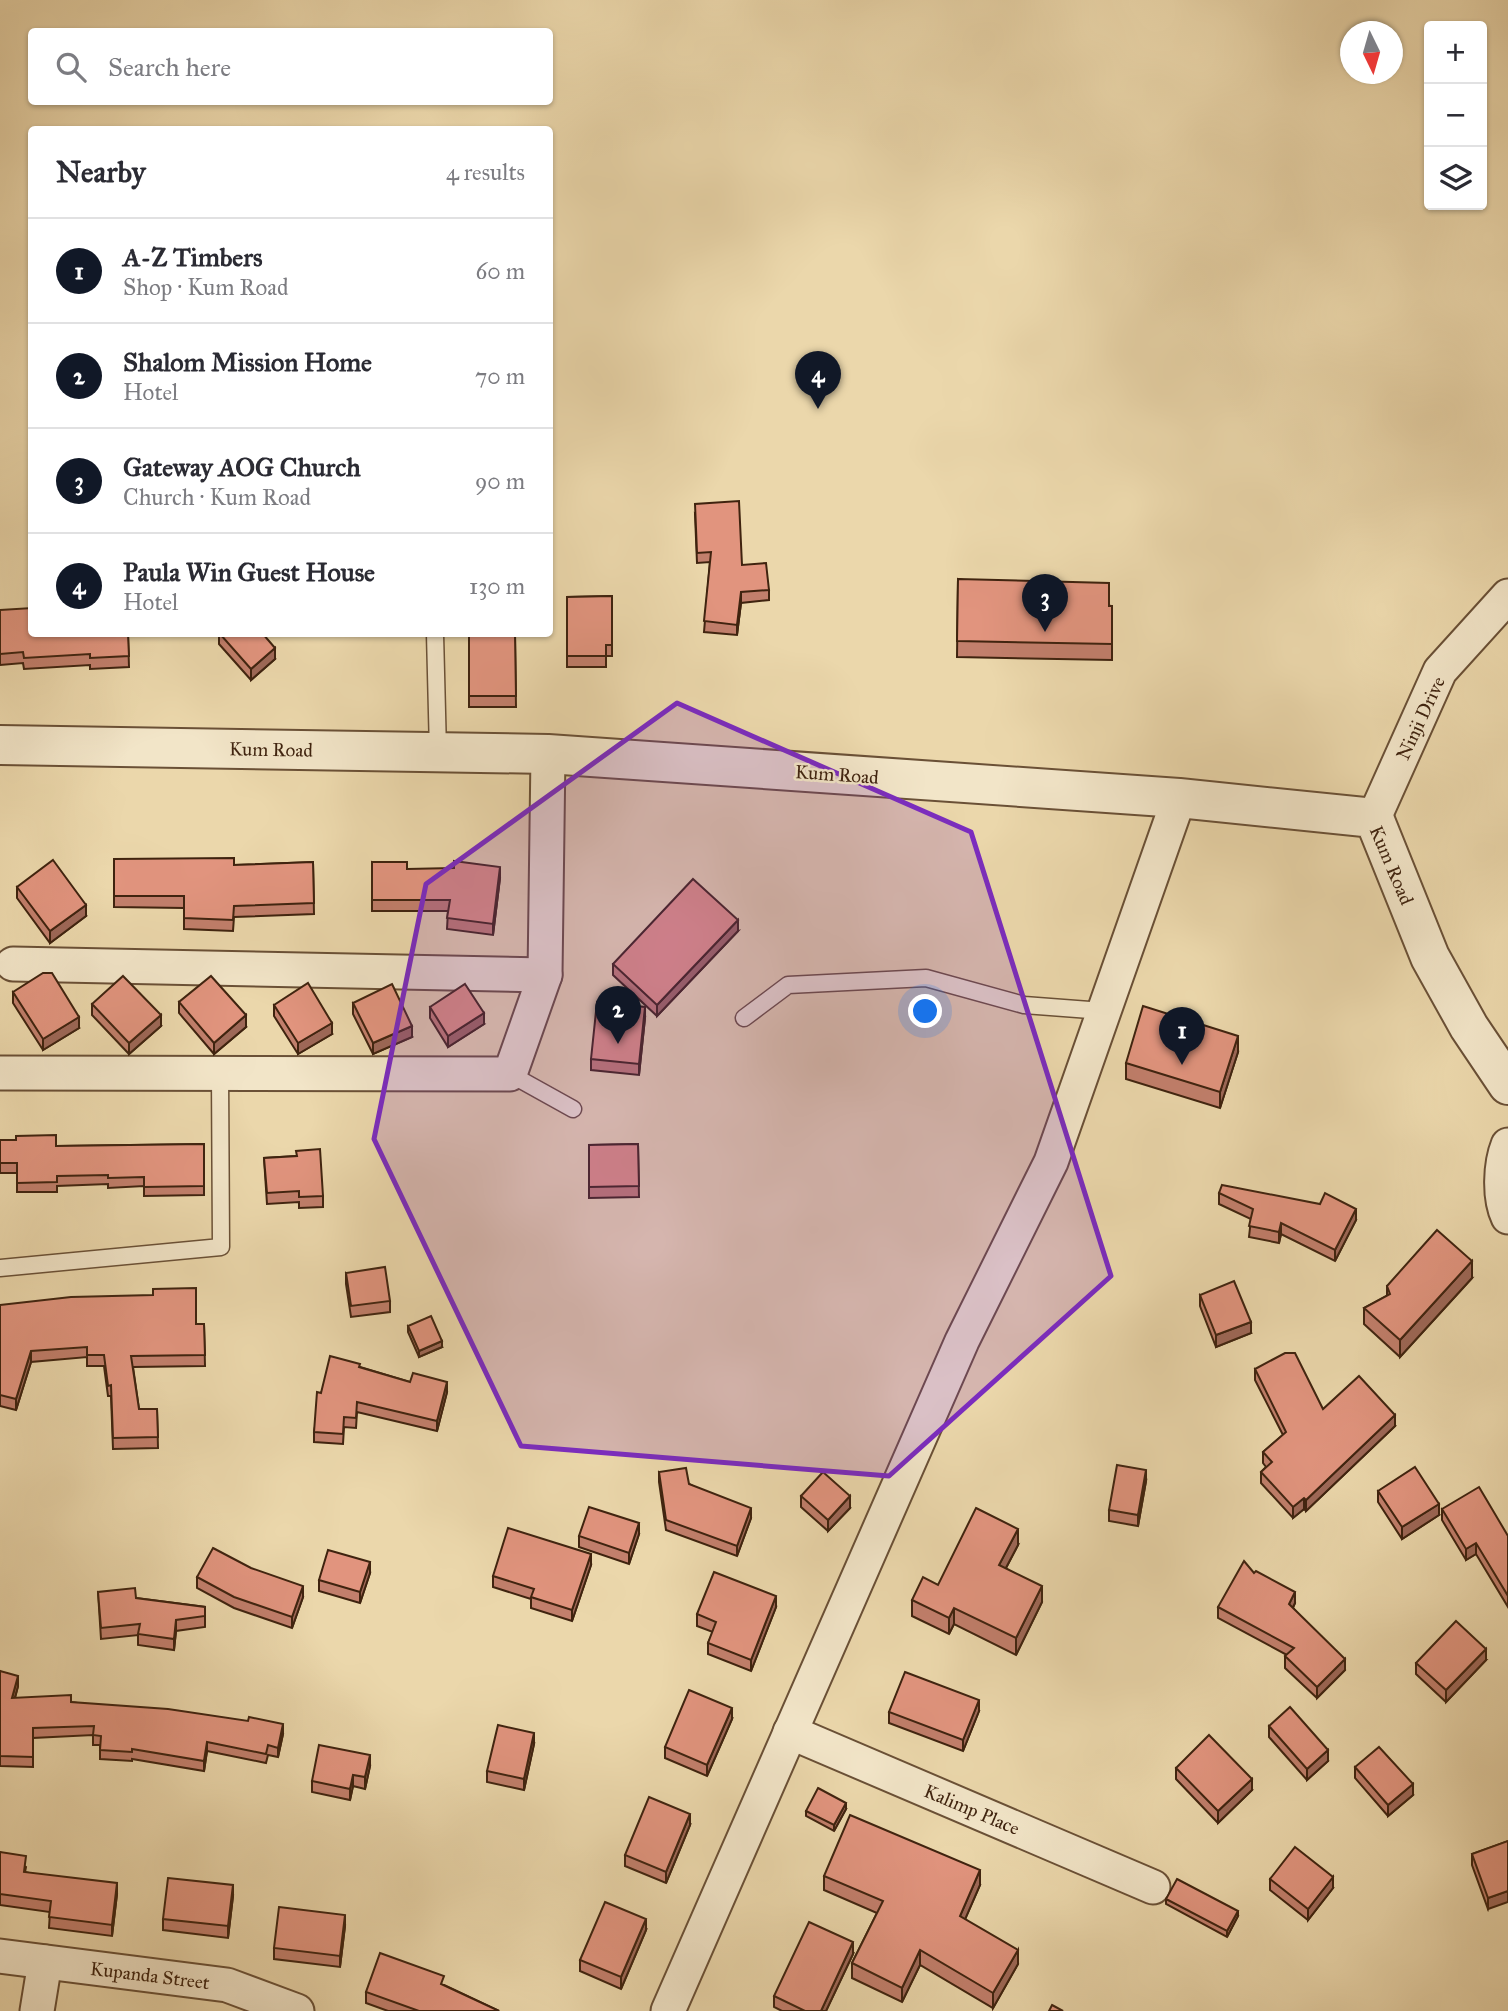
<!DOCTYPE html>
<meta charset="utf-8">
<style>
body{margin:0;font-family:"IM FELL Great Primer",serif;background:#f7f7f7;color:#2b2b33}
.controls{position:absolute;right:21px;top:21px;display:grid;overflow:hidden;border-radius:7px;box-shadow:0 2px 5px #0004}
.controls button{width:63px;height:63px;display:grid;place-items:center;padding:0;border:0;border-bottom:2px solid #e1e1e2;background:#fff;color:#2b2b33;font:35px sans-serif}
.compass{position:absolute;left:1340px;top:21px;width:63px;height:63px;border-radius:50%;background:#fff;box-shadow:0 2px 5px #0004;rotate:175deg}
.you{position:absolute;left:926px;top:1012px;width:24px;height:24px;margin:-18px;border:5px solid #fff;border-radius:50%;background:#1a73e8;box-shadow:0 0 0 10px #1a73e833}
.badge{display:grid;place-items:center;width:46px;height:46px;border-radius:50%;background:#111827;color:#fff;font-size:23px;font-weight:700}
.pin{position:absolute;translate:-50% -58px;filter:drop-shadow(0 2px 4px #0008)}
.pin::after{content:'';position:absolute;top:37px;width:24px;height:21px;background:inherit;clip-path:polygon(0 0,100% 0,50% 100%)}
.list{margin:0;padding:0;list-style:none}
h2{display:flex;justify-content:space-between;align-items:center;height:91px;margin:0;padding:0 28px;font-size:30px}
h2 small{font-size:23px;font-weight:400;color:#7c7c81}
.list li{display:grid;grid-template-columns:46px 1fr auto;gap:21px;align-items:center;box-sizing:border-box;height:105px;padding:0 28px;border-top:2px solid #e1e1e2}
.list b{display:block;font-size:26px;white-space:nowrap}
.list p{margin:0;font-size:23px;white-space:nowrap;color:#7c7c81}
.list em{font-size:23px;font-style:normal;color:#7c7c81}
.icon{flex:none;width:38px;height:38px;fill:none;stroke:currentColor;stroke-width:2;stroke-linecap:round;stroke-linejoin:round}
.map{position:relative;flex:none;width:1508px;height:2011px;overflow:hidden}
.search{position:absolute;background:#fff;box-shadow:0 2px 5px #0004;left:28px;top:28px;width:525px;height:77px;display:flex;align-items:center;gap:18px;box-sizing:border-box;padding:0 24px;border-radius:7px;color:#7c7c81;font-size:26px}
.panel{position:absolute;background:#fff;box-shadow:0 2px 5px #0004;left:28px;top:126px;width:525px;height:511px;border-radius:7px}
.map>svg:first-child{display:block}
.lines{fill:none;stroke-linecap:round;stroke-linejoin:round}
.service-casing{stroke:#6a5036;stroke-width:19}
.minor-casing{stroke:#6a5036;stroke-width:37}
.tertiary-casing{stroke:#6a5036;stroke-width:42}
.service{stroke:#f2e5c8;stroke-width:16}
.minor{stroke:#f2e5c8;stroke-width:33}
.tertiary{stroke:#f2e5c8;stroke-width:38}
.wall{fill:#c27f6c;stroke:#3f230f;stroke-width:2}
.shaded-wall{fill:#9e6858;stroke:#3f230f;stroke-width:2}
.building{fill:#e1947e;stroke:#3f230f;stroke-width:2}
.marked{fill:#7b2cbf;fill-opacity:0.2;stroke:#7b2cbf;stroke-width:5;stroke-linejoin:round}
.labels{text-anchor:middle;stroke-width:5;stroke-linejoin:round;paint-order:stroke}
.street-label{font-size:19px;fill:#3f230f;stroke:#f2e5c8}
</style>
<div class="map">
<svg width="1508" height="2011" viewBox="0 0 1508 2011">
<rect width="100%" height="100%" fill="#ebd7ab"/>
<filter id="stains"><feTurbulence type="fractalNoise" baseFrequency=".00286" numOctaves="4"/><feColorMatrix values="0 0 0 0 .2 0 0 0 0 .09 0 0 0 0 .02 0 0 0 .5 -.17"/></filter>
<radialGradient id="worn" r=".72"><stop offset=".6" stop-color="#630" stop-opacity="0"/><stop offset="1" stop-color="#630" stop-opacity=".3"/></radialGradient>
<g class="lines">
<defs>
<g id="service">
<polyline points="435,634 438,752"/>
<polyline points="744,1018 788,985 926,978 1024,1005 1103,1011"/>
<polyline points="510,1074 573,1109"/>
<polyline points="0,1268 221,1247 220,1074"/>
</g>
<g id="minor">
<polyline points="1374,818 1440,671 1508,596"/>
<polyline points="13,964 545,975"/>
<polyline points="0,1073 510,1074 545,975 548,754"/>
<path d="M1508,1145c-8,20 -9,53 0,72"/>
<polyline points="790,1732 1153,1887"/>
<polyline points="0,1956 227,1985 297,2011"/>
<polyline points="37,2011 45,1962"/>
<polyline points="668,2011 962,1341 1051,1162 1179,798"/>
</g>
<polyline id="tertiary" points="0,745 548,754 1179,798 1374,818 1430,957 1469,1027 1508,1085"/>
</defs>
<use href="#service" class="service-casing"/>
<use href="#minor" class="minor-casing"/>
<use href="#tertiary" class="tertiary-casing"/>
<use href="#service" class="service"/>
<use href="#minor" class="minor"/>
<use href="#tertiary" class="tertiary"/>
</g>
<g class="wall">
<polygon points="695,514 742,565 769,590 769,600 741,603 737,635 704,632 710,562 697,563"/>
<polygon points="958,579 1112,606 1112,660 957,657"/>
<polygon points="612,596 612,656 606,656 606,667 567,667 567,597"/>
<polygon points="0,610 128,634 129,667 90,669 90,665 24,669 23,663 0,665"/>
<polygon points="219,634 275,659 251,680 219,644"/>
<polygon points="469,634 515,634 516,707 469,707"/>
<polygon points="114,859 234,865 313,862 314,914 234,917 233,931 184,929 184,908 114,907"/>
<polygon points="372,862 407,869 500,878 493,935 447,929 448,911 372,911"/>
<polygon points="17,887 86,916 50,943 17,898"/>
<polygon points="738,931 657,1016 613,975 613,964"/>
<polygon points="13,992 79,1028 43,1050 13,1003"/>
<polygon points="179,1002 246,1027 214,1054 179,1013"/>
<polygon points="353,1003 412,1037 373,1054 353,1014"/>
<polygon points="92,1004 161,1026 129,1054 92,1015"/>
<polygon points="274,1005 332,1034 298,1054 274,1016"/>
<polygon points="430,1007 484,1024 448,1047 430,1018"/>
<polygon points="645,1018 639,1075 591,1070 591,1059"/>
<polygon points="1238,1052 1220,1108 1126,1079 1126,1063"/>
<polygon points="0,1140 56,1146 204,1144 204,1195 144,1196 144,1186 108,1188 108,1184 57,1186 57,1192 17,1192 17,1173 0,1173"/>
<polygon points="638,1144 639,1197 589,1198 589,1145"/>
<polygon points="296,1156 323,1196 323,1207 299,1208 299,1202 267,1204 264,1158"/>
<polygon points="1219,1193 1356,1220 1335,1261 1281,1234 1279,1243 1249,1237 1251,1219 1219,1204"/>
<polygon points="346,1273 390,1301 390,1312 351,1317 346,1284"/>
<polygon points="1472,1278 1400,1357 1364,1324 1364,1308 1387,1296 1387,1286"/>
<polygon points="1200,1295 1251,1333 1216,1347 1200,1306"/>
<polygon points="0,1305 196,1324 204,1324 205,1366 133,1367 139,1409 157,1409 158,1448 113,1449 111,1396 108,1396 104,1366 87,1366 87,1357 31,1362 16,1410 0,1406"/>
<polygon points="408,1326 442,1347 419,1357 408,1332"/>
<polygon points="360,1367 410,1382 447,1392 437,1431 357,1412 356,1428 344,1427 343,1444 314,1442 314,1432 321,1393"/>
<polygon points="1255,1369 1323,1409 1395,1426 1306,1511 1304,1509 1293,1518 1261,1483 1261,1472 1266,1467 1263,1463 1263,1452 1283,1435 1255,1380"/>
<polygon points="659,1472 689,1484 751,1518 737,1556 666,1530 659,1482"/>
<polygon points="1146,1481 1138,1526 1109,1521 1109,1510"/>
<polygon points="1378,1491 1439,1515 1402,1539 1378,1502"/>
<polygon points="801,1496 850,1508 828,1531 801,1507"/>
<polygon points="1442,1509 1508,1536 1508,1607 1476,1554 1466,1560 1442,1520"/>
<polygon points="639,1534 629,1564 579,1547 579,1536"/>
<polygon points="1018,1545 1006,1568 1042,1602 1016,1655 954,1624 949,1634 912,1616 912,1600 938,1585"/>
<polygon points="591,1565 572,1621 531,1608 531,1599 493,1587 493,1576"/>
<polygon points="370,1573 360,1603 319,1591 319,1580"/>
<polygon points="1254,1573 1295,1603 1293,1608 1345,1670 1317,1698 1285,1668 1285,1656 1287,1655 1218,1618 1218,1607"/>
<polygon points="197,1577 303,1597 292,1628 234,1608 197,1588"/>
<polygon points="98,1592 136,1598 205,1607 205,1627 176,1631 174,1650 138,1645 138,1635 101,1639"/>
<polygon points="776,1607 751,1671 708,1654 708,1643 713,1632 697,1626 697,1614"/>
<polygon points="1486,1660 1446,1702 1416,1674 1416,1663"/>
<polygon points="0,1671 18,1686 15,1698 71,1702 283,1734 278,1757 268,1755 266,1763 207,1751 204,1771 132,1759 132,1761 100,1759 100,1745 93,1745 93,1735 33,1738 33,1767 0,1766"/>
<polygon points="979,1711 963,1751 889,1723 889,1712"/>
<polygon points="732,1719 707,1776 665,1758 665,1747"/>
<polygon points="1269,1726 1328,1761 1307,1780 1269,1737"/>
<polygon points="534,1744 524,1790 487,1782 487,1771"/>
<polygon points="370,1766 365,1789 353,1786 350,1800 312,1792 312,1781"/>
<polygon points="1355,1767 1413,1795 1388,1816 1355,1778"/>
<polygon points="1176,1768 1252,1790 1218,1823 1176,1779"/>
<polygon points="846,1809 834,1831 806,1816 806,1811"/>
<polygon points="690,1825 666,1883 625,1866 625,1855"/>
<polygon points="1508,1841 1488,1909 1472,1865 1472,1854"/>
<polygon points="0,1852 26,1867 25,1872 117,1894 112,1936 49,1928 50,1912 0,1905"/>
<polygon points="824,1876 980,1885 965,1919 1018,1964 993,2008 920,1965 902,2002 852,1978 852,1963 877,1913 824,1890"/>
<polygon points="1270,1879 1333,1888 1308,1920 1270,1890"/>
<polygon points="233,1896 228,1938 163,1930 163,1919"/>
<polygon points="1166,1899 1238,1916 1227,1937 1166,1904"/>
<polygon points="345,1926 340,1967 274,1959 274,1948"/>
<polygon points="646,1930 621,1989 580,1971 580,1960"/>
<polygon points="853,1954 826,2011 782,2011 774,2007 774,1996"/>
<polygon points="444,1985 499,2011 388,2011 366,2003 366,1992"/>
</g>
<g class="shaded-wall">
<polygon points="741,592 741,603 737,635 737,625"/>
<polygon points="275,648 275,659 251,680 251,669"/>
<polygon points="500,867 500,878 493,935 493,924"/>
<polygon points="86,905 86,916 50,943 50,931"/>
<polygon points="738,920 738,931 657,1016 657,1005"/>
<polygon points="645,1007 645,1018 639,1075 639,1064"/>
<polygon points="484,1013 484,1024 448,1047 448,1036"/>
<polygon points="161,1015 161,1026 129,1054 129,1043"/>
<polygon points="246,1015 246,1027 214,1054 214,1043"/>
<polygon points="79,1017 79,1028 43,1050 43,1039"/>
<polygon points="332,1023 332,1034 298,1054 298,1043"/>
<polygon points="412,1026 412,1037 373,1054 373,1043"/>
<polygon points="1238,1036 1238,1052 1220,1108 1220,1092"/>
<polygon points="1356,1209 1356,1220 1335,1261 1335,1250"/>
<polygon points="1281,1223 1281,1234 1279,1243 1279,1232"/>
<polygon points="1472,1261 1472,1278 1400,1357 1400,1340"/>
<polygon points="1251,1322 1251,1333 1216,1347 1216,1335"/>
<polygon points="442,1341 442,1347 419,1357 419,1351"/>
<polygon points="31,1351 31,1362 16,1410 16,1399"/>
<polygon points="447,1382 447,1392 437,1431 437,1421"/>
<polygon points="1395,1415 1395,1426 1306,1511 1306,1500"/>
<polygon points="1146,1470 1146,1481 1138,1526 1138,1515"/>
<polygon points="850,1496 850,1508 828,1531 828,1520"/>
<polygon points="1304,1498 1304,1509 1293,1518 1293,1507"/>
<polygon points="1439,1504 1439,1515 1402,1539 1402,1527"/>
<polygon points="751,1508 751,1518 737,1556 737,1546"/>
<polygon points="639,1523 639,1534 629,1564 629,1553"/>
<polygon points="1018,1529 1018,1545 999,1581 999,1565"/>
<polygon points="1476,1543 1476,1554 1466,1560 1466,1549"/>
<polygon points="591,1554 591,1565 572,1621 572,1610"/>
<polygon points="370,1562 370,1573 360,1603 360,1592"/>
<polygon points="303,1586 303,1597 292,1628 292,1617"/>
<polygon points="1042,1586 1042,1602 1016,1655 1016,1638"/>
<polygon points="1295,1592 1295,1603 1289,1615 1289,1604"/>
<polygon points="776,1596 776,1607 751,1671 751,1660"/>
<polygon points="954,1608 954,1624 949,1634 949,1618"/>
<polygon points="176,1620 176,1631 174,1650 174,1639"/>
<polygon points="1486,1649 1486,1660 1446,1702 1446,1690"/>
<polygon points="1345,1659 1345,1670 1317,1698 1317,1687"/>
<polygon points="18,1676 18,1686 12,1708 12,1698"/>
<polygon points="979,1700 979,1711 963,1751 963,1740"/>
<polygon points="732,1708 732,1719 707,1776 707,1765"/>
<polygon points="283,1724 283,1734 278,1757 278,1748"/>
<polygon points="534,1733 534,1744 524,1790 524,1779"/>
<polygon points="207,1742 207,1751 204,1771 204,1761"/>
<polygon points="1328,1750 1328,1761 1307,1780 1307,1769"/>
<polygon points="370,1755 370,1766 365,1789 365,1777"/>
<polygon points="353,1775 353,1786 350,1800 350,1789"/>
<polygon points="1252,1779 1252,1790 1218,1823 1218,1811"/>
<polygon points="1413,1784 1413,1795 1388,1816 1388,1805"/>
<polygon points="846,1803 846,1809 834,1831 834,1825"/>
<polygon points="690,1814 690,1825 666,1883 666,1872"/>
<polygon points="980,1870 980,1885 960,1931 960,1916"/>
<polygon points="1333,1877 1333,1888 1308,1920 1308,1909"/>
<polygon points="117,1883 117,1894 112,1936 112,1925"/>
<polygon points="233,1885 233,1896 228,1938 228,1926"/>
<polygon points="1508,1891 1508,1902 1488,1909 1488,1898"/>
<polygon points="1238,1911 1238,1916 1227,1937 1227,1931"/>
<polygon points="345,1915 345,1926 340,1967 340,1956"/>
<polygon points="646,1919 646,1930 621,1989 621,1977"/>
<polygon points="853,1942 853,1954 826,2011 821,2011"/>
<polygon points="920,1950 920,1965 902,2002 902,1988"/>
<polygon points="1018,1950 1018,1964 993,2008 993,1993"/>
</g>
<g class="building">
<polygon points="739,501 742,565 766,563 769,590 741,592 737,625 704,621 711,552 697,553 695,504"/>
<polygon points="550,571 551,571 552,602 550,602"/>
<polygon points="958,579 1109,583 1109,606 1112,606 1112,644 957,641"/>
<polygon points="612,596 612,645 606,645 606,656 567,656 567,597"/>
<polygon points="32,608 32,634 128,634 129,656 90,658 90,654 24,658 23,652 0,654 0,610"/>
<polygon points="220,634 263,634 275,648 251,669"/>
<polygon points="469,634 515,634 516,696 469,696"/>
<polygon points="234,858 234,865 313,862 314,903 234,906 233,920 184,918 184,896 114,896 114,859"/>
<polygon points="53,860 86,905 50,931 17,887"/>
<polygon points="454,861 500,867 493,924 447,918 450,900 372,900 372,862 407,862 407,869 454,868"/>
<polygon points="693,879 738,920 657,1005 613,964"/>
<polygon points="43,973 52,973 79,1017 43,1039 13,992"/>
<polygon points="123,976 161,1015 129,1043 92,1004"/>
<polygon points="211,976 246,1015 214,1043 179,1002"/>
<polygon points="308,983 332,1023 298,1043 274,1005"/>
<polygon points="392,984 412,1026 373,1043 353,1003"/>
<polygon points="465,984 484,1013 448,1036 430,1007"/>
<polygon points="597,1002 645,1007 639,1064 591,1059"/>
<polygon points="1143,1006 1238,1036 1220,1092 1126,1063"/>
<polygon points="56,1135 56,1146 204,1144 204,1186 144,1187 144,1177 108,1178 108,1175 57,1176 57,1182 17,1183 17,1163 0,1163 0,1140 16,1140 16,1136"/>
<polygon points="638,1144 639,1186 589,1187 589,1145"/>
<polygon points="320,1149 323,1196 299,1197 299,1191 267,1193 264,1158 297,1156 296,1151"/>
<polygon points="1222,1185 1320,1204 1325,1193 1356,1209 1335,1250 1281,1223 1279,1232 1249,1226 1253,1209 1219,1193"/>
<polygon points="1437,1230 1472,1261 1400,1340 1364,1308 1390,1294 1387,1286"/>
<polygon points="385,1267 390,1301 351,1306 346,1273"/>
<polygon points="1234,1281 1251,1322 1216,1335 1200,1295"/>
<polygon points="196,1288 196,1324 204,1324 205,1355 131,1356 139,1409 157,1409 158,1437 113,1438 111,1385 108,1386 104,1355 87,1355 87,1347 31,1351 16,1399 0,1395 0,1305 71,1297 153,1295 153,1289"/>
<polygon points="431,1316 442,1341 419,1351 408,1326"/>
<polygon points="1285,1353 1295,1353 1323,1409 1359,1376 1395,1415 1306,1500 1304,1498 1293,1507 1261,1472 1272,1462 1263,1452 1286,1432 1255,1369"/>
<polygon points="330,1356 360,1364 359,1367 410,1382 413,1373 447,1382 437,1421 357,1402 356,1418 344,1417 343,1434 314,1432 317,1392 321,1393"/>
<polygon points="1117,1465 1146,1470 1138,1515 1109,1510"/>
<polygon points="1415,1467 1439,1504 1402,1527 1378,1491"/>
<polygon points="686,1468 689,1484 751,1508 737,1546 666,1520 659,1472"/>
<polygon points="823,1472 850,1496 828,1520 801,1496"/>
<polygon points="1479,1487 1508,1536 1508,1596 1476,1543 1466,1549 1442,1509"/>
<polygon points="589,1507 639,1523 629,1553 579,1536"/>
<polygon points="976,1508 1018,1529 999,1565 1042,1586 1016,1638 954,1608 949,1618 912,1600 923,1577 938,1585"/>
<polygon points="508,1528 591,1554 572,1610 531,1597 534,1589 493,1576"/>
<polygon points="213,1548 251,1568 303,1586 292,1617 234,1597 197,1577"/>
<polygon points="328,1550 370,1562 360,1592 319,1580"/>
<polygon points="1244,1561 1254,1573 1256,1571 1295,1592 1289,1604 1345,1659 1317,1687 1285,1656 1294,1648 1218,1607"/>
<polygon points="714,1572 776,1596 751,1660 708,1643 716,1622 697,1614"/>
<polygon points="135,1588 136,1598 205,1607 205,1616 176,1620 174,1639 138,1634 140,1624 101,1628 98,1592"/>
<polygon points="1456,1621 1486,1649 1446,1690 1416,1663"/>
<polygon points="0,1671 18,1676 12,1698 71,1695 71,1702 168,1709 248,1721 249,1717 283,1724 278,1748 268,1745 266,1754 207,1742 204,1761 132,1749 132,1752 100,1750 101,1736 93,1735 94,1726 33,1728 33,1757 0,1756"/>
<polygon points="905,1672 979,1700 963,1740 889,1712"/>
<polygon points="689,1690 732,1708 707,1765 665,1747"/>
<polygon points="1290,1707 1328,1750 1307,1769 1269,1726"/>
<polygon points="498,1725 534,1733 524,1779 487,1771"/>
<polygon points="1209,1735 1252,1779 1218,1811 1176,1768"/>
<polygon points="319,1745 370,1755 365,1777 353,1775 350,1789 312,1781"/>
<polygon points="1379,1747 1413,1784 1388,1805 1355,1767"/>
<polygon points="818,1788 846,1803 834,1825 806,1811"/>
<polygon points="649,1797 690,1814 666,1872 625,1855"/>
<polygon points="850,1815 980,1870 960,1916 1018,1950 993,1993 920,1950 902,1988 852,1963 883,1901 824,1876"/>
<polygon points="1508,1841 1508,1891 1488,1898 1472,1854"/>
<polygon points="1295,1847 1333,1877 1308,1909 1270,1879"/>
<polygon points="0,1852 26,1856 24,1872 117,1883 112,1925 49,1917 51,1901 0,1894"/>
<polygon points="168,1878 233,1885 228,1926 163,1919"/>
<polygon points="1177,1879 1238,1911 1227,1931 1166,1899"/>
<polygon points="605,1902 646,1919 621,1977 580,1960"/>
<polygon points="279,1907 345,1915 340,1956 274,1948"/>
<polygon points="809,1922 853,1942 821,2011 805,2011 774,1996"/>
<polygon points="380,1953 444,1976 441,1984 499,2011 419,2011 366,1992"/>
<polygon points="1052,2005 1063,2011 1049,2011"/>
</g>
<path class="marked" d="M677,703l294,129 140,444 -222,200 -368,-30 -147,-307 52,-255z"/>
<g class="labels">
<g class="street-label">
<text transform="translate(1420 718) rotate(-65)" y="7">Ninji Drive</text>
<text transform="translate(271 749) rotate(1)" y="7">Kum Road</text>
<text transform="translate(837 774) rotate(4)" y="7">Kum Road</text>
<text transform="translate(1392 865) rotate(67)" y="7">Kum Road</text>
<text transform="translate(972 1809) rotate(23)" y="7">Kalimp Place</text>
<text transform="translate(150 1975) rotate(7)" y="7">Kupanda Street</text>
</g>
</g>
<rect width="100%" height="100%" filter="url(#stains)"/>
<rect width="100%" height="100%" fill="url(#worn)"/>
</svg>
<div class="controls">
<button>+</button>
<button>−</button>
<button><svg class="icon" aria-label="layers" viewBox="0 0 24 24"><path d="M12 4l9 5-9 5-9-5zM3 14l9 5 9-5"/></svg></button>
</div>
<svg class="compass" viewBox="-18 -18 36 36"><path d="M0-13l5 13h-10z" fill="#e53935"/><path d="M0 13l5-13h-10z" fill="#7c7c81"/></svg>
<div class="you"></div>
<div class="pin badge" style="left:1182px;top:1065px">1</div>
<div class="pin badge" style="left:618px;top:1044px">2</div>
<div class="pin badge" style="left:1045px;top:632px">3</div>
<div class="pin badge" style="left:818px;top:409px">4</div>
<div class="search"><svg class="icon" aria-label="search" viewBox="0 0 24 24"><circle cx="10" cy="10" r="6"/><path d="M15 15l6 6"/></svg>Search here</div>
<section class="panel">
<h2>Nearby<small>4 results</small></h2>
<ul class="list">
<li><span class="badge">1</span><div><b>A-Z Timbers</b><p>Shop · Kum Road</p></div><em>60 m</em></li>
<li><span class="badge">2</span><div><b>Shalom Mission Home</b><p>Hotel</p></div><em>70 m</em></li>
<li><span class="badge">3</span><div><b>Gateway AOG Church</b><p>Church · Kum Road</p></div><em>90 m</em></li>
<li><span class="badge">4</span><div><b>Paula Win Guest House</b><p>Hotel</p></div><em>130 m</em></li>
</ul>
</section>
</div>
